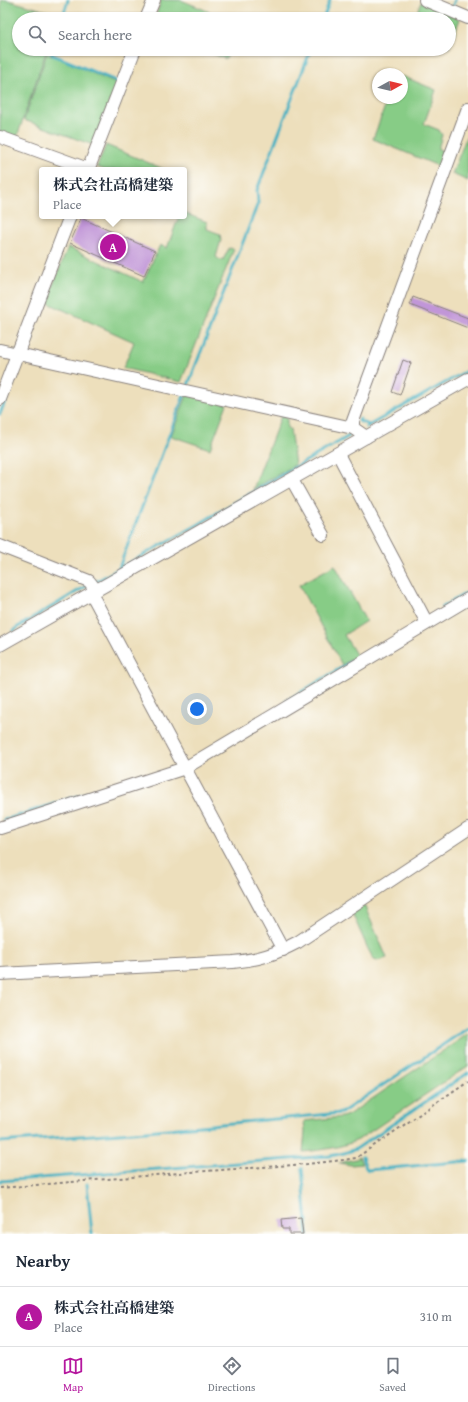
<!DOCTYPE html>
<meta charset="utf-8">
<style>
body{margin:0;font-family:"Gentium Book Plus","Noto Serif JP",serif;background:#f2f2f3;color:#1f2937}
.compass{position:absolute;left:372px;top:68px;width:36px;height:36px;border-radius:50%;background:#fff;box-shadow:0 1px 3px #0004;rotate:82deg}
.you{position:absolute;left:197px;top:709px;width:14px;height:14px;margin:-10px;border:3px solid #fff;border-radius:50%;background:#1a73e8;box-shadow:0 0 0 6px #1a73e833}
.badge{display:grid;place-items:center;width:26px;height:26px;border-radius:50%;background:#b5179e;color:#fff;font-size:13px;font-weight:700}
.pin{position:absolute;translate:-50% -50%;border:2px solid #fff;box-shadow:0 1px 4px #0006}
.popup{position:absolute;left:39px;top:167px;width:148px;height:52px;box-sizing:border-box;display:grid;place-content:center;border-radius:4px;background:#fff;filter:drop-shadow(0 1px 3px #0005);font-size:13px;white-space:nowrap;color:#747a83}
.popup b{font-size:15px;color:#1f2937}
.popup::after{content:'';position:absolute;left:50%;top:100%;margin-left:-8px;border:8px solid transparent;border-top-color:#fff}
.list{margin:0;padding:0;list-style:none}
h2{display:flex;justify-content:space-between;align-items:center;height:52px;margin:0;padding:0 16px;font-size:17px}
h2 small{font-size:13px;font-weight:400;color:#747a83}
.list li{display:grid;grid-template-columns:26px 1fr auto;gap:12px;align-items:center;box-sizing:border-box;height:60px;padding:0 16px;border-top:1px solid #e0e1e3}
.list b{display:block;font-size:15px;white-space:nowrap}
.list p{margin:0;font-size:13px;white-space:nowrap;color:#747a83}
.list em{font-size:13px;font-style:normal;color:#747a83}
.icon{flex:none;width:22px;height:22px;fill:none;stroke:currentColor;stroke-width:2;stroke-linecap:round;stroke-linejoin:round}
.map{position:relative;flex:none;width:468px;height:1234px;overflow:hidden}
.search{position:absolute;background:#fff;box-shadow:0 1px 3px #0004;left:12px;right:12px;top:12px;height:44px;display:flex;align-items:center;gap:10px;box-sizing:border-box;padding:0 14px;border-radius:22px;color:#747a83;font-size:15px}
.sheet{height:112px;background:#fff}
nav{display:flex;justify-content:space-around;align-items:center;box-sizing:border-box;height:56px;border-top:1px solid #e0e1e3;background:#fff;font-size:11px;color:#747a83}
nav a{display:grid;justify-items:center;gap:2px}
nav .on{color:#b5179e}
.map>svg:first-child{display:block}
.green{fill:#87cc86;stroke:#547760}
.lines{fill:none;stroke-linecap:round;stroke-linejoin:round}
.stream{stroke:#44b1c2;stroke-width:3}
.building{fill:#c196d8}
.street-casing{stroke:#88807c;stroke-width:14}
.path{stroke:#88807c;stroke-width:2;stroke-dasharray:3 3;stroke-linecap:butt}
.street{stroke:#fff;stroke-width:12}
</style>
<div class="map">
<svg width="468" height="1234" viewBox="0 0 468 1234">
<rect width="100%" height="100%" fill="#fdfcf7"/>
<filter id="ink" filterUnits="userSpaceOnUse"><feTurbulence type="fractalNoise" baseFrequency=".025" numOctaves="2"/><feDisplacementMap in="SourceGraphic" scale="8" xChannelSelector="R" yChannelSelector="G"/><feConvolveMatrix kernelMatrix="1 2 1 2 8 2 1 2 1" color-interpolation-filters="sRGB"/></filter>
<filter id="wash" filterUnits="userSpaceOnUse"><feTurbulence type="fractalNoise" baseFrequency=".012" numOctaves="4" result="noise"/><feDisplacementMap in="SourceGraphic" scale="16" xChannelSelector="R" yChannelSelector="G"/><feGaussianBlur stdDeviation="0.9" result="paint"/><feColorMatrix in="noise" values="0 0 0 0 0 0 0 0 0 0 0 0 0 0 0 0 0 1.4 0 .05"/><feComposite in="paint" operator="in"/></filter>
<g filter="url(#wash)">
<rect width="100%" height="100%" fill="#eddfbc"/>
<g class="green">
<polygon points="1,0 7,0 58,14 57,19 19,19 19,49 47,49 16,140 0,134"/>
<polygon points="161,0 181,0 227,19 155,19"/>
<polygon points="421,2 460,19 449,48 449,19 414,19"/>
<polygon points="201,49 230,49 226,59"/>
<polygon points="47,53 117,84 93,145 24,120"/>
<polygon points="402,76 436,90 424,124 439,130 442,135 438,149 448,153 443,168 373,139 388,98 402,98"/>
<polygon points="468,133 468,181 452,174"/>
<polygon points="106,145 166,170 105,170 97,167"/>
<polygon points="184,213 207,222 207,229 220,234 221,240 216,257 220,260 223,260 229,248 234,249 181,382 123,368 134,342 46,302 68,247 143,282 160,245 167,248 179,216 184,216"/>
<polygon points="187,395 227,404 210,449 171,436"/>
<polygon points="281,416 287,417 287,429 290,429 295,465 253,489"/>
<polygon points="335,565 366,621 344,635 357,656 342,665 299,585"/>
<polygon points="364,905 387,958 377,961 374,960 368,949 352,913"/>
<path d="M468,1034v32l-110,74c-18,8 -36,10 -55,12l2,-20 -1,-11 38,-4 6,-2z"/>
<polygon points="359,1157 362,1164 351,1165 339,1163 356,1159"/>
</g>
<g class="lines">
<g class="stream">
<polyline points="452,7 455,0"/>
<polyline points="62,19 68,0"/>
<polyline points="323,19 330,0"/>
<polyline points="51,49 51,52 53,55 118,82"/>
<polyline points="187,388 258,203 257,190 311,49"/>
<polyline points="0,414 6,399"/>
<polyline points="360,419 359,421 369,425"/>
<polyline points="366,427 468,370"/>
<polyline points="119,568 185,393"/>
<polyline points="93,583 199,524 217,513 349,436"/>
<polyline points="442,607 468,592"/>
<polyline points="13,631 18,627 88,585"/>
<polyline points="286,701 374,648"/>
<polyline points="4,820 128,780"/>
<polyline points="0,1142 146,1131 341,1113 468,1028"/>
<polyline points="362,1157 366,1168 368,1170 468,1161"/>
<polyline points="302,1168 308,1234"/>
<polyline points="0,1181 330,1156 344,1153 356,1149 468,1073"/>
<polyline points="87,1184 92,1234"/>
</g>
</g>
<g id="blocks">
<g class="building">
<polygon points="81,218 155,251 144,276 70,243"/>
<polygon points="413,297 468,318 468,328 410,305"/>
<polygon points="403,360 411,363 400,395 392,392"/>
<polygon points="301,1218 303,1234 289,1234 289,1229 282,1229 281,1220"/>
</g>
</g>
</g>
<g filter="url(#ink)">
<use href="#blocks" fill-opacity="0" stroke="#88807c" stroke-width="1"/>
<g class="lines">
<defs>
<g id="street">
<polyline points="425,0 468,18"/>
<polyline points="146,19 154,0"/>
<polyline points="0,137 88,169"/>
<polyline points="88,170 135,49"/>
<polyline points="0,350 353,428 366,437"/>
<polyline points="0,399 70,216"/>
<polyline points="353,428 353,421 468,108"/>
<polyline points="338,454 427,623"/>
<polyline points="292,480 323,535"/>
<polyline points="0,546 89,581 96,590"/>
<polyline points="0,645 468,379"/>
<polyline points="0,828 185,768 91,593"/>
<polyline points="283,950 185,768 468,599"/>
<path d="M0,974l233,-12c28,-3 40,-7 65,-20l170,-113"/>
</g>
</defs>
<use href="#street" class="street-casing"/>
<polyline class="path" points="0,1188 192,1172 307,1164 343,1160 356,1158 468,1081"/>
<use href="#street" class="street"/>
</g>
</g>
</svg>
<svg class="compass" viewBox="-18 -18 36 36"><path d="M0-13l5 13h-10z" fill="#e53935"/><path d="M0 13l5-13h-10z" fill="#747a83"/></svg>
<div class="you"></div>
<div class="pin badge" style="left:113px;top:247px">A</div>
<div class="popup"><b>株式会社高橋建築</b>Place</div>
<div class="search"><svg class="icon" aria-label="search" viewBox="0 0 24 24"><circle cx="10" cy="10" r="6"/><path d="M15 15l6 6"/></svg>Search here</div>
</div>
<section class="sheet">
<h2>Nearby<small></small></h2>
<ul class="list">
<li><span class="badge">A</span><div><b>株式会社高橋建築</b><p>Place</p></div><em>310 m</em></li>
</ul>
</section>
<nav>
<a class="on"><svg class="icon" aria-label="map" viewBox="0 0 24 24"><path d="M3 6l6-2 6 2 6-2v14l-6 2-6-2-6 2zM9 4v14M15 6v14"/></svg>Map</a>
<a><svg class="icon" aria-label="directions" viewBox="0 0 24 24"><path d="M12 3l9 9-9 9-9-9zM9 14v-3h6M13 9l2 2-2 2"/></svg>Directions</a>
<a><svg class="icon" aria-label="saved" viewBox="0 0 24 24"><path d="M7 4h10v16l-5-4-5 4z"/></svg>Saved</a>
</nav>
